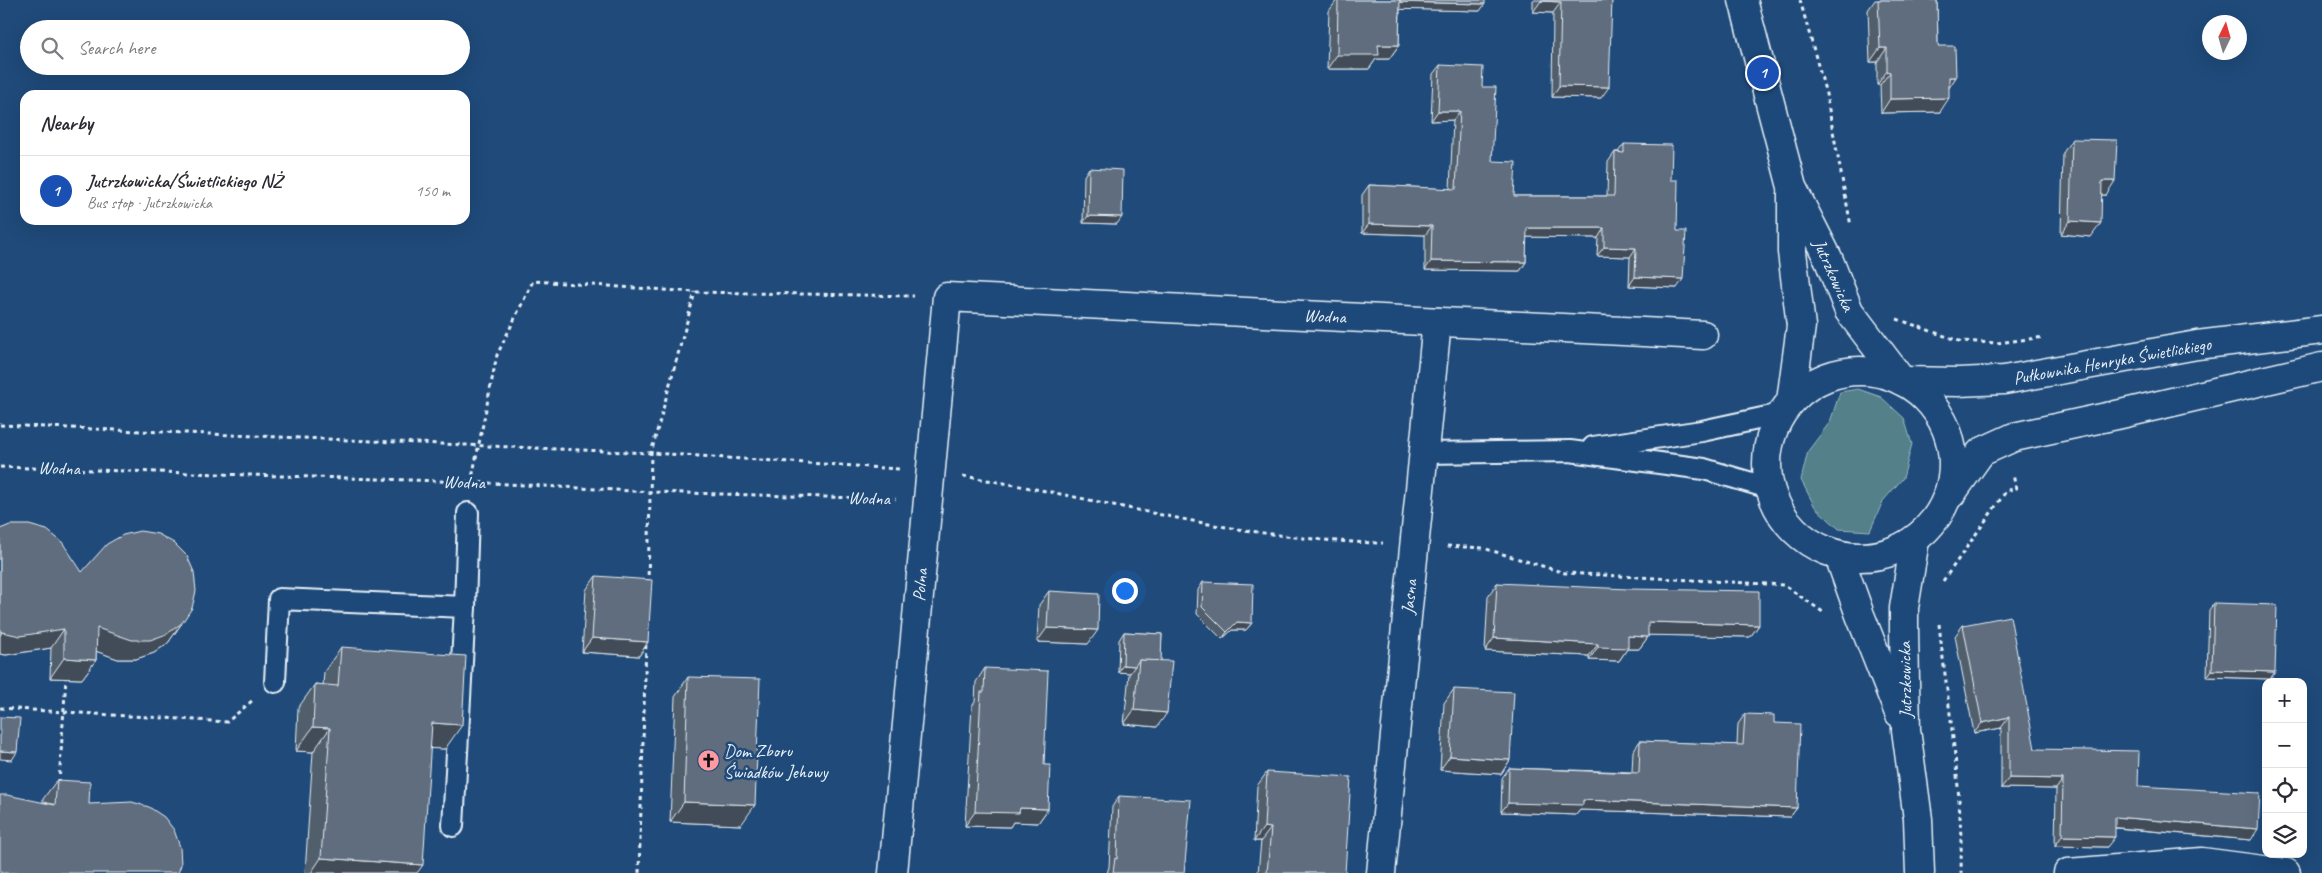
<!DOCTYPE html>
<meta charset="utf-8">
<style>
body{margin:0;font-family:Caveat,sans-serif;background:#f7f7f7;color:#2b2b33}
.controls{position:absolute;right:15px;bottom:15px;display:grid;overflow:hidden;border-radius:10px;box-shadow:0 5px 20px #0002}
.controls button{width:45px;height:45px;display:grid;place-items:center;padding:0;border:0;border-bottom:1px solid #e1e1e2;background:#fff;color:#2b2b33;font:25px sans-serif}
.compass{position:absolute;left:2202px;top:15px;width:45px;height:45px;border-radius:50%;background:#fff;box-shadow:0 5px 20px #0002;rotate:5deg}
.you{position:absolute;left:1124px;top:590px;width:18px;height:18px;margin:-12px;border:4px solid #fff;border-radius:50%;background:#1a73e8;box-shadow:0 0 0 8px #1a73e833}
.badge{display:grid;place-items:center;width:32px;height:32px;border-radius:50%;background:#0f766e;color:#fff;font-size:16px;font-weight:700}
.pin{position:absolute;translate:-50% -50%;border:2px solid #fff;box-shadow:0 1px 5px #0006}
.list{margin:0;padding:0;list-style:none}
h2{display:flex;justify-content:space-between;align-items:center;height:65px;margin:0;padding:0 20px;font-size:21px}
h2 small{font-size:16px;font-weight:400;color:#7c7c81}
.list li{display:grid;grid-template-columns:32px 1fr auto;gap:15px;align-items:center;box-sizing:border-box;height:70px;padding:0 20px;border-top:1px solid #e1e1e2}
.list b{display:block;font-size:19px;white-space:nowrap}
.list p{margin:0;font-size:16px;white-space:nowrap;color:#7c7c81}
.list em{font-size:16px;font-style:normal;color:#7c7c81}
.icon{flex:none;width:28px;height:28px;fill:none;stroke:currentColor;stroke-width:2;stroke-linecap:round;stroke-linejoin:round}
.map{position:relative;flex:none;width:2322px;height:873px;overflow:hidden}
.search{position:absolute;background:#fff;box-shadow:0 5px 20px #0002;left:20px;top:20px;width:450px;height:55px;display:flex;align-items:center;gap:12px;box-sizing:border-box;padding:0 18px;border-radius:28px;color:#7c7c81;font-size:19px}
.panel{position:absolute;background:#fff;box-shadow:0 5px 20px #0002;left:20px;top:90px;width:450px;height:135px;border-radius:15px}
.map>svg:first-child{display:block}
.green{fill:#538089;stroke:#9eb8c0}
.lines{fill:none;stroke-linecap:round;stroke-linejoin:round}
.lane-casing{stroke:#e8f1f8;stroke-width:24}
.street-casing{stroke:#e8f1f8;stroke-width:31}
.secondary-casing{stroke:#e8f1f8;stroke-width:31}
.path{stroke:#e8f1f8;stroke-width:3;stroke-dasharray:4 4;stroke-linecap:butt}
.lane{stroke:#1f4a7a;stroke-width:20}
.street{stroke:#1f4a7a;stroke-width:28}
.secondary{stroke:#1f4a7a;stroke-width:28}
.wall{fill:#515e6c;stroke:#e8f1f8}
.shaded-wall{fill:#424c58;stroke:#e8f1f8}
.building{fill:#5e6d7e;stroke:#e8f1f8}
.labels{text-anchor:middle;stroke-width:5;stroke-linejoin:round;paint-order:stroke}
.street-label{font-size:18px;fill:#e8f1f8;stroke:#1f4a7a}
.poi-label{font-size:18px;fill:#e8f1f8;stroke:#1f4a7a;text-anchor:start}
</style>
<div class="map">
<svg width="2322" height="873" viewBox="0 0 2322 873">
<rect width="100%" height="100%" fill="#1f4a7a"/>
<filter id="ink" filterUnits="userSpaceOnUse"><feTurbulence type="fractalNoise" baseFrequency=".02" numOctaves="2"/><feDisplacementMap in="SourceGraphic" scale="10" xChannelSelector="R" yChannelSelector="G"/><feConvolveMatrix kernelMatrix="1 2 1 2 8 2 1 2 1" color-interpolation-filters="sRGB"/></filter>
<g filter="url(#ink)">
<polygon class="green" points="1858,389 1881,397 1904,418 1912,444 1903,478 1883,501 1870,531 1839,529 1815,507 1801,480 1808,451 1830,422 1840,392"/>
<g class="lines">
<defs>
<g id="lane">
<polyline points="1593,447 1702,431 1781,414"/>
<polyline points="1424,453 1570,451 1704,469 1769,488"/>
<polyline points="275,682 279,599 465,607 468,513"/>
<polyline points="453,826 465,607"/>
</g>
<g id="street">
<polyline points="893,873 947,297 1703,335"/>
<polyline points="1381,873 1437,322"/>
<polyline points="2068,873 2202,862 2286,873"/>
</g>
<g id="secondary">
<polyline points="1743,0 1792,187 1828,258 1849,311 1902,381"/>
<circle cx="1860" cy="464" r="93"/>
<polyline points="1902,381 1958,382 2004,380 2197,345 2322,330"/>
<polyline points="1791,401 1801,326 1792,252 1792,194"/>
<polyline points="1951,494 1981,452 2014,437 2121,414 2322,367"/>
<polyline points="1915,540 1904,608 1904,631 1906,730 1918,819 1920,873"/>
<polyline points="1839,556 1860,615 1899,713"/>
</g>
</defs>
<use href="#lane" class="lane-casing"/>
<use href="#street" class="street-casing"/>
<use href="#secondary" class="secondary-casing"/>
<g class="path">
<polyline points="1800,0 1826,94 1851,226"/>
<polyline points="1897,319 1959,341 1997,343 2044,337"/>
<polyline points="0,425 651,453 900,469"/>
<polyline points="0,467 471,482 651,492 896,499"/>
<path d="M963,476c140,22 277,65 420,67"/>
<polyline points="471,483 497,355 533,281 695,292 914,296"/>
<polyline points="1447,546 1483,548 1565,573 1784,585 1823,612"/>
<polyline points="1943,581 2007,490 2016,489 2013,474"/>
<polyline points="648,583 651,453 695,292"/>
<path d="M1939,624c9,83 24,165 22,249"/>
<polyline points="0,708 227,722 253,700"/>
<polyline points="59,783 66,678"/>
<polyline points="639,873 646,642"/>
</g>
<use href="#lane" class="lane"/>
<use href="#street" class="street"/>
<use href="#secondary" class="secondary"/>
</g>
<g class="wall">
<polygon points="1337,0 1485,0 1480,11 1400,9 1399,45 1389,59 1376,59 1369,69 1327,69 1329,11"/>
<polygon points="1533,0 1612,0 1601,98 1552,97 1553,13 1533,12"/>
<polygon points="1875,0 1937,0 1938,46 1956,77 1949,87 1940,112 1881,113 1880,85 1877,85 1877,62 1870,62 1868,10"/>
<polygon points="1440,65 1482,87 1492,161 1514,196 1607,196 1608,162 1615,152 1618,152 1624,144 1671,180 1677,288 1629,286 1630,257 1597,256 1598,238 1526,237 1526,262 1520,271 1425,270 1425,235 1362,233 1362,195 1369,185 1450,189 1453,120 1431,121 1433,74"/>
<polygon points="2072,139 2106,195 2101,195 2091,237 2061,234 2063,153"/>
<polygon points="1089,168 1117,224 1083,223 1084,176"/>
<polygon points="0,529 82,572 182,623 168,643 154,653 136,659 118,659 96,651 96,660 82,679 50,678 51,648 6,655 0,654"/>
<polygon points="596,576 648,642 639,656 582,652 586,590"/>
<polygon points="1203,582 1252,623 1246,630 1232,630 1222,639 1197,614 1198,590"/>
<polygon points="1497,583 1759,625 1750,637 1648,635 1648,637 1639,649 1627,649 1619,661 1589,660 1589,656 1485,651 1488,596"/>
<polygon points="1049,591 1088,644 1037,642 1039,605"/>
<polygon points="2214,603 2275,672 2270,679 2207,677 2209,610"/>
<polygon points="1963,625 2035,749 2138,786 2251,840 2115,828 2107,847 2055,846 2056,789 2001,788 2001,728 1974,733 1955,636"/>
<polygon points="1124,632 1162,634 1157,727 1124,724 1129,674 1130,673 1118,672 1119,640"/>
<polygon points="341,647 445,749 430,748 417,873 305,873 313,752 296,751 298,708 315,684 323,685 324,672"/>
<polygon points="985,668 1044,765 1048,809 1038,823 1013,822 1010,827 965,826 972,706 975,702 976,682"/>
<polygon points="688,677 741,825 670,822 675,697"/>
<polygon points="1454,689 1510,760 1501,774 1440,770 1444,703"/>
<polygon points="1745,714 1774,723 1797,808 1790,817 1580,810 1576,815 1501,812 1502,778 1509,768 1632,772 1633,751 1640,741 1737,745 1738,724"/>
<polygon points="1267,772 1345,873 1258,873 1261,841 1254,841 1257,786"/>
<polygon points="57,780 89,804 174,830 43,802 43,799"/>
<polygon points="1119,796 1184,873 1107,873 1109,867 1112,807"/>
</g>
<g class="shaded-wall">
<polygon points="1541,1 1561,2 1553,13 1533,12"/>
<polygon points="1390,2 1485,4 1480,11 1385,9"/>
<polygon points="1378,45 1399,45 1389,59 1376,59 1369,69 1327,69 1337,55"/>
<polygon points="1880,48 1887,48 1877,62 1870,62"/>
<polygon points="1887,71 1890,72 1880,85 1877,85"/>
<polygon points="1949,77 1956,77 1947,91"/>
<polygon points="1559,86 1609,87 1601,98 1552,97"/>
<polygon points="1949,98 1940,112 1881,113 1890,99"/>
<polygon points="1438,111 1460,111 1453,120 1431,121"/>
<polygon points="2102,181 2115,181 2106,195 2092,195"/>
<polygon points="1088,216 1122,217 1117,224 1083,223"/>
<polygon points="2070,221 2101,223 2091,237 2061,234"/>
<polygon points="1369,224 1432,226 1425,235 1362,233"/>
<polygon points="1527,228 1604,228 1598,238 1520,237"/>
<polygon points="1604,247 1636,248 1630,257 1597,256"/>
<polygon points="1431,261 1526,262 1520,271 1425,270"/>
<polygon points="1635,277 1683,279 1677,288 1629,286"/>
<polygon points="1237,622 1252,623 1246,630 1232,630 1222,639 1227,632"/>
<polygon points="1648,622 1759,625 1750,637 1639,635"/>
<polygon points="182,623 168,643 154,653 136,659 118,659 84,647 97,628"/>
<polygon points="1047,628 1098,630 1088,644 1037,642"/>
<polygon points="64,629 51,648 6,655 0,654 0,636 2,632"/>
<polygon points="1628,636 1648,637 1639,649 1627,649 1619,661 1589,660 1598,647"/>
<polygon points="592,638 648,642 639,656 582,652"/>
<polygon points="1494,638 1598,644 1589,656 1485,651"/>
<polygon points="64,658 96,660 82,679 50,678"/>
<polygon points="1123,665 1135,666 1130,673 1118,672"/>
<polygon points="2212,670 2275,672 2270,679 2207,677"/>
<polygon points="1134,710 1167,713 1157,727 1124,724"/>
<polygon points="2009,717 2001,728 1974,733 1982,723"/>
<polygon points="432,723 462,725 445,749 415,748"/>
<polygon points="313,727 330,728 313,752 296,751"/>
<polygon points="0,751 17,752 12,760 0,759"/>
<polygon points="1450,756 1510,760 1501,774 1440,770"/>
<polygon points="2009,778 2063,779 2056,789 2001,788"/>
<polygon points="1583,800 1797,808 1790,817 1580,810 1576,815 1501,812 1508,803"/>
<polygon points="684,802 755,805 741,825 670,822"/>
<polygon points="1020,808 1048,809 1038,823 1013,822 1010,827 965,826 975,812"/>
<polygon points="2115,817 2258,829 2251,840 2108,827"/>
<polygon points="1264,827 1271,828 1261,841 1254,841"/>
<polygon points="2062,836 2115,837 2107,847 2055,846"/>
<polygon points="321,858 423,865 417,873 311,873"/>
</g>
<g class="building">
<polygon points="1338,0 1400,0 1399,45 1378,45 1379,55 1337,55"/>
<polygon points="1400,0 1485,0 1485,4 1400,2"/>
<polygon points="1541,0 1612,0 1609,87 1559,86 1561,2 1541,1"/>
<polygon points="1878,0 1937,0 1938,46 1955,46 1956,77 1949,77 1949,98 1890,99 1890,72 1887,71 1887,48 1880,48"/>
<polygon points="1440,65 1483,67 1482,87 1496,87 1492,161 1516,162 1514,196 1614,196 1615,152 1624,153 1624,144 1672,145 1671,180 1678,180 1677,231 1686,231 1683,279 1635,277 1636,248 1604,247 1604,228 1527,228 1526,262 1431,261 1432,226 1369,224 1369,185 1456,189 1460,111 1438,111"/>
<polygon points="2072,139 2117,140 2115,181 2102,181 2101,223 2070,221"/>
<polygon points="1089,168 1123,170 1122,217 1088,216"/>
<polygon points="10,525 29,525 47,530 62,542 82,572 107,544 123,535 140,531 158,534 174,543 187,556 194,572 196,591 192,608 182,623 167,634 150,640 132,640 97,628 96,660 64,658 64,629 20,636 2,632 0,631 0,529"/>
<polygon points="596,576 652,580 648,642 592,638"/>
<polygon points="1203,582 1253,584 1252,623 1237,622 1227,632 1202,607"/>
<polygon points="1497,583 1628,589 1759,591 1759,625 1648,622 1648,637 1628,636 1628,648 1598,647 1598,644 1494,638"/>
<polygon points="1049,591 1099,594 1098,630 1047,628"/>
<polygon points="2214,603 2277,605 2275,672 2212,670"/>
<polygon points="2010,616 2035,749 2139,751 2138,786 2260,793 2258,829 2115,817 2115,837 2062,836 2063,779 2009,778 2009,717 1982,723 1963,625"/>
<polygon points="1124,632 1162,634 1161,661 1139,660 1135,666 1123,665"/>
<polygon points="341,647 466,656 462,725 432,723 423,865 321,858 330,728 313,727 315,684 338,686"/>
<polygon points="1139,660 1172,661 1167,713 1134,710"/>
<polygon points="985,668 1048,671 1044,765 1050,765 1048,809 1020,808 1019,813 975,812 981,692 984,692"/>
<polygon points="688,677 760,679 755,805 684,802"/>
<polygon points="1454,689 1514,692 1510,760 1450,756"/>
<polygon points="1745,714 1774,715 1774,723 1800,724 1797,808 1583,800 1583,805 1508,803 1509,768 1639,773 1640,741 1743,745"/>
<polygon points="0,717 20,718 17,752 0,751"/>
<polygon points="1267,772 1351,777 1345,873 1267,873 1271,828 1264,827"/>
<polygon points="57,780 90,782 89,804 132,802 149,807 164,817 174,830 180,847 181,865 178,873 0,873 0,795 7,795 55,805"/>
<polygon points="1119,796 1191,800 1184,873 1113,873 1115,858 1117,859"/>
</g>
</g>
<defs>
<symbol id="church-disc" viewBox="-11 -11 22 22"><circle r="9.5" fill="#ff9aa2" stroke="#1f4a7a"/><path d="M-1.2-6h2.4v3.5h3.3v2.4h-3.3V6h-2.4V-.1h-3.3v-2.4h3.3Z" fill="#111"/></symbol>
</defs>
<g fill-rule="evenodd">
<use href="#church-disc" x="696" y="748" width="25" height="25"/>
</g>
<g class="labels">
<g class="street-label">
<text transform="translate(1834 275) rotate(66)" y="6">Jutrzkowicka</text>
<text transform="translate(1325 316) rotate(3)" y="6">Wodna</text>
<text transform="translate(2112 361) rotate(-10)" y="6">Pułkownika Henryka Świetlickiego</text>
<text transform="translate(59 468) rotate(2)" y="6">Wodna</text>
<text transform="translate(464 482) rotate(2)" y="6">Wodna</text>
<text transform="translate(869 498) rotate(2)" y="6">Wodna</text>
<text transform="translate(920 585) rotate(-85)" y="6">Polna</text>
<text transform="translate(1409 597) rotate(-84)" y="6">Jasna</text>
<text transform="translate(1905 680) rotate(-91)" y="6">Jutrzkowicka</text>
</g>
<g class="poi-label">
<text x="724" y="757">Dom Zboru<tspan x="724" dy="21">Świadków Jehowy</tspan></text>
</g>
</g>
</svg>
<div class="controls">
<button>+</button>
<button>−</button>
<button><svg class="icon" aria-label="locate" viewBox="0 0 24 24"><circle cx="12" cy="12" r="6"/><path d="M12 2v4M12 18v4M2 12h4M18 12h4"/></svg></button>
<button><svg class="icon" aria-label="layers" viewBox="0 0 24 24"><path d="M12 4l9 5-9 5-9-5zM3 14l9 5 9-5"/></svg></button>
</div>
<svg class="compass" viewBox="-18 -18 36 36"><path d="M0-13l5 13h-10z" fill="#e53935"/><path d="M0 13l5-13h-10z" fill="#7c7c81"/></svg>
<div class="you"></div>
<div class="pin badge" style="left:1763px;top:73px;background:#1a4fb4">1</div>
<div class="search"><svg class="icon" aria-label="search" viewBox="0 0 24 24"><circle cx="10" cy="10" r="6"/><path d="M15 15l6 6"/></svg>Search here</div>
<section class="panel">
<h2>Nearby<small></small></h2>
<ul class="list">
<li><span class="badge" style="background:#1a4fb4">1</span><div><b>Jutrzkowicka/Świetlickiego NŻ</b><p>Bus stop · Jutrzkowicka</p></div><em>150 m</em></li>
</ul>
</section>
</div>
